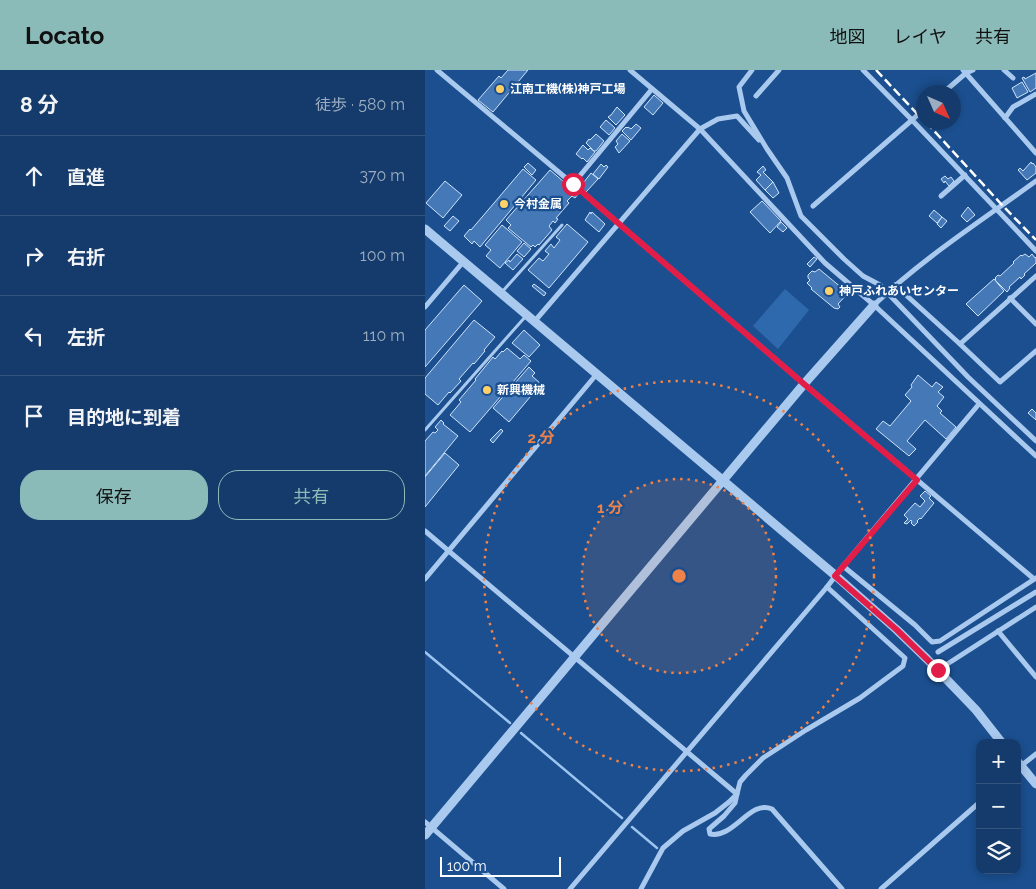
<!DOCTYPE html>
<html lang="ja">
<meta charset="utf-8">
<style>
body{margin:0;font-family:Raleway,"Noto Sans JP",sans-serif;background:#214673;color:#f1f3f6}
.controls{position:absolute;right:15px;bottom:15px;display:grid;overflow:hidden;border-radius:10px;box-shadow:0 2px 8px #0003}
.controls button{width:45px;height:45px;display:grid;place-items:center;padding:0;border:0;border-bottom:1px solid #33557e;background:#143b6b;color:#f1f3f6;font:25px sans-serif}
.compass{position:absolute;left:491px;top:15px;width:45px;height:45px;border-radius:50%;background:#143b6b;box-shadow:0 2px 8px #0003;rotate:135deg}
.scale{position:absolute;left:15px;bottom:12px;width:121px;box-sizing:border-box;padding-left:5px;border:2px solid #fff;border-top:0;font-size:14px;line-height:18px;white-space:nowrap;color:#fff;-webkit-text-stroke:4px #1b4f8f;paint-order:stroke}
.stop{position:absolute;width:15px;height:15px;margin:-11px;border:4px solid #e11d48;border-radius:50%;background:#fff}
.stop.end{background:#e11d48;border-color:#fff;box-shadow:0 1px 5px #0008}
.list{margin:0;padding:0;list-style:none}
h2{display:flex;justify-content:space-between;align-items:center;height:65px;margin:0;padding:0 20px;font-size:21px}
h2 small{font-size:16px;font-weight:400;color:#9dadc1}
.list li{display:grid;grid-template-columns:32px 1fr auto;gap:15px;align-items:center;box-sizing:border-box;height:80px;padding:0 20px;border-top:1px solid #33557e}
.list b{display:block;font-size:19px;white-space:nowrap}
.list em{font-size:16px;font-style:normal;color:#9dadc1}
.actions{display:flex;gap:10px;padding:15px 20px}
.actions a{flex:1;padding:11px 0;border:1px solid #8bbbb9;border-radius:20px;text-align:center;font-size:18px;color:#8bbbb9}
.actions .main{background:#8bbbb9;color:#111}
.icon{flex:none;width:28px;height:28px;fill:none;stroke:currentColor;stroke-width:2;stroke-linecap:round;stroke-linejoin:round}
.map{position:relative;flex:none;width:611px;height:819px;overflow:hidden}
header{display:flex;align-items:center;gap:30px;box-sizing:border-box;height:70px;padding:0 25px;background:#8bbbb9;color:#111}
header strong{font-size:24px}
nav{display:flex;gap:28px;margin-inline-start:auto;font-size:18px}
main{display:flex}
aside{flex:1;background:#143b6b}
.map>svg:first-child{display:block}
.green{fill:#2e69ad}
.lines{fill:none;stroke-linecap:round;stroke-linejoin:round}
.stream{stroke:#9cc4f0;stroke-width:2.5}
.building{fill:#4478b7;stroke:#cfe3fa}
.service{stroke:#a9c9ee;stroke-width:3}
.minor{stroke:#a9c9ee;stroke-width:5}
.tertiary{stroke:#a9c9ee;stroke-width:9}
.rail{stroke:#fff;stroke-width:2.5;stroke-dasharray:9 4;stroke-linecap:butt}
.route{stroke:#e11d48;stroke-width:6}
.ring{fill:none;stroke:#ee8249;stroke-width:2.5;stroke-dasharray:2.5 5}
.poi-dot{fill:#ffd166;stroke:#1b4f8f;stroke-width:2}
.labels{text-anchor:middle;stroke-width:4.5;stroke-linejoin:round;paint-order:stroke}
.poi-label{font-size:12px;font-weight:bold;fill:#fff;stroke:#1b4f8f;text-anchor:start}
.centre{fill:#ee8249;stroke:#1b4f8f;stroke-width:2.5}
.ring-label{font-size:15px;text-anchor:middle;font-weight:bold;fill:#ee8249;stroke:#1b4f8f;stroke-width:4.5;stroke-linejoin:round;paint-order:stroke}
</style>
<header>
<strong>Locato</strong>
<nav><a>地図</a><a>レイヤ</a><a>共有</a></nav>
</header>
<main>
<aside>
<h2>8 分<small>徒歩 · 580 m</small></h2>
<ul class="list">
<li><svg class="icon" aria-label="ahead" viewBox="0 0 24 24"><path d="M12 20V5M6 11l6-6 6 6"/></svg><div><b>直進</b></div><em>370 m</em></li>
<li><svg class="icon" aria-label="right" viewBox="0 0 24 24"><path d="M7 20v-9h11M14 6l5 5-5 5"/></svg><div><b>右折</b></div><em>100 m</em></li>
<li><svg class="icon" aria-label="left" viewBox="0 0 24 24"><path d="M17 20v-9H6M10 6l-5 5 5 5"/></svg><div><b>左折</b></div><em>110 m</em></li>
<li><svg class="icon" aria-label="arrive" viewBox="0 0 24 24"><path d="M6 21V4h12l-3 4 3 4H6"/></svg><div><b>目的地に到着</b></div></li>
</ul>
<div class="actions"><a class="main">保存</a><a>共有</a></div>
</aside>
<div class="map">
<svg width="611" height="819" viewBox="0 0 611 819">
<rect width="100%" height="100%" fill="#1b4f8f"/>
<polygon class="green" points="360,219 384,240 353,279 328,256"/>
<g class="lines">
<g class="stream">
<polyline points="0,582 85,653"/>
<polyline points="96,663 197,748"/>
<polyline points="207,757 232,778"/>
</g>
</g>
<g class="building">
<polygon points="83,0 103,0 68,42 53,30 74,6 76,8"/>
<polygon points="611,3 611,18 605,22 597,8 599,7 600,9"/>
<polygon points="597,12 603,22 592,28 587,18"/>
<polygon points="229,25 238,33 228,45 219,37"/>
<polygon points="192,37 200,45 191,55 183,47 186,45"/>
<polygon points="181,50 190,58 184,65 175,57"/>
<polygon points="211,54 216,58 206,70 197,61 201,57 202,58 203,57 206,59"/>
<polygon points="171,64 179,71 171,81 169,81 161,73 164,69 165,70"/>
<polygon points="197,64 205,71 194,83 190,77 193,74 191,71"/>
<polygon points="158,75 163,80 165,78 170,82 162,92 158,88 157,89 151,84"/>
<polygon points="606,92 607,94 608,93 611,97 611,103 602,110 593,100 595,98 598,101"/>
<polygon points="103,93 111,100 107,105 99,97"/>
<polygon points="176,94 179,97 181,95 183,97 174,109 168,104"/>
<polygon points="338,96 341,100 338,102 348,112 340,120 331,110 336,105 332,102"/>
<polygon points="98,99 111,110 55,177 49,171 47,174 39,166 45,159 46,160"/>
<polygon points="125,100 153,124 150,128 147,126 142,131 144,133 131,148 133,149 130,153 128,151 124,156 127,160 114,175 113,174 110,177 108,175 106,177 83,158 86,155 81,150"/>
<polygon points="166,103 173,109 161,122 152,113 155,109 159,112"/>
<polygon points="520,106 523,109 526,107 529,111 524,116 520,111 519,113 516,109"/>
<polygon points="20,111 37,125 18,148 1,133"/>
<polygon points="348,112 354,123 348,128 340,120"/>
<polygon points="337,131 356,151 345,163 325,142"/>
<polygon points="543,137 550,145 542,152 536,146"/>
<polygon points="509,140 517,147 512,153 504,146"/>
<polygon points="165,142 166,144 167,142 180,154 174,162 160,150"/>
<polygon points="28,146 34,151 25,161 19,156"/>
<polygon points="517,147 522,151 516,158 512,154"/>
<polygon points="356,152 362,158 358,162 352,157"/>
<polygon points="142,154 163,172 124,218 103,200 114,188 118,191 124,184 120,181 126,174 129,178 135,170 131,167"/>
<polygon points="77,155 97,172 75,198 61,186 66,180 60,175"/>
<polygon points="99,173 106,179 99,187 92,181"/>
<polygon points="92,184 98,189 88,200 80,193 84,190 85,192"/>
<polygon points="600,184 604,187 607,184 610,188 611,187 611,193 599,204 600,205 596,209 595,207 584,217 585,218 582,222 570,210 571,209 570,208 573,205 575,206 589,193 588,192 596,185 597,186"/>
<polygon points="389,187 392,189 385,197 382,194"/>
<polygon points="394,199 423,223 413,234 415,237 413,239 409,238 386,219 387,218 382,213 385,210 383,208 383,205 387,201 390,202"/>
<polygon points="569,209 579,221 553,246 541,234"/>
<polygon points="109,214 121,223 119,226 107,216"/>
<polygon points="39,215 57,231 0,297 0,260"/>
<polygon points="49,250 70,267 59,280 60,281 49,294 48,293 34,309 36,311 25,323 24,322 13,335 0,324 0,308"/>
<polygon points="99,260 115,275 104,287 87,273"/>
<polygon points="82,278 95,289 99,285 106,291 45,362 25,345 36,332 34,330 51,310 50,309 68,287 70,289 77,281 78,282"/>
<polygon points="104,297 110,303 107,306 116,314 84,352 68,338"/>
<polygon points="493,305 507,317 511,312 518,317 513,322 519,327 512,336 517,341 515,343 531,357 521,369 500,350 482,371 491,379 484,386 451,359 458,351 465,356 486,331 480,325 487,317 486,315"/>
<polygon points="607,339 611,343 611,350 603,343"/>
<polygon points="16,350 19,353 18,354 33,366 0,406 0,371 8,362 10,363 13,360 10,357"/>
<polygon points="76,359 78,361 68,373 65,370"/>
<polygon points="20,383 34,395 0,437 0,407"/>
<polygon points="500,421 506,426 504,428 509,433 496,449 495,448 492,451 493,452 489,456 486,453 487,452 486,450 482,454 479,453 483,449 479,445 490,433 495,437 500,431 495,426"/>
</g>
<g class="lines">
<g class="service">
<polyline points="77,222 137,155"/>
<polyline points="0,360 101,246"/>
</g>
<g class="minor">
<polyline points="12,0 148,114 379,314 609,509"/>
<polyline points="205,0 275,59 400,193 449,235 611,386"/>
<polyline points="327,0 314,17 319,41 342,79 362,108 376,146 419,189 438,206 455,215 543,307 611,371"/>
<polyline points="438,0 487,50 498,40"/>
<polyline points="538,0 611,83"/>
<polyline points="579,0 588,8"/>
<polyline points="519,22 541,3 548,0"/>
<polyline points="331,26 354,0"/>
<polyline points="580,48 588,37 611,24"/>
<polyline points="148,114 227,19"/>
<polyline points="516,126 540,105"/>
<polyline points="388,136 487,50 611,181"/>
<polyline points="611,206 535,274 575,312 611,281"/>
<polyline points="470,215 535,274"/>
<polyline points="585,228 611,254"/>
<path d="M449,235c49,-47 107,-84 162,-124"/>
<polyline points="0,237 39,191"/>
<polyline points="109,252 275,59 293,49 312,46 334,70"/>
<path d="M0,461l312,263 -2,9 -11,13 -15,13 1,5c24,5 40,-35 62,-25l70,80"/>
<polyline points="418,496 490,555 507,572 515,571 611,508"/>
<polyline points="0,509 171,305"/>
<polyline points="573,561 611,607"/>
<polyline points="513,582 611,522"/>
<polyline points="513,600 611,537"/>
<polyline points="592,699 611,684"/>
<polyline points="0,752 79,819"/>
<polyline points="145,819 402,517 418,496 554,334"/>
<polyline points="216,819 238,778 258,761 290,743 304,732 312,724 315,712 321,705 338,688 381,660 435,628 478,596 480,588 402,517"/>
<polyline points="456,819 555,732"/>
</g>
<g class="tertiary">
<polyline points="0,159 411,506 472,560 502,589 551,640 577,673"/>
<polyline points="592,691 611,714"/>
<polyline points="0,765 379,314 449,235"/>
</g>
<g class="rail">
<polyline points="451,0 498,50"/>
<polyline points="501,52 577,135 611,170"/>
</g>
</g>
<g class="lines">
<polyline class="route" points="148,114 379,314 492,410 410,506 472,560 513,600"/>
</g>
<circle cx="254" cy="506" r="97" fill="#ee8249" fill-opacity=".12"/>
<g class="ring">
<circle cx="254" cy="506" r="97"/>
<circle cx="254" cy="506" r="195"/>
</g>
<g class="poi-dot">
<circle cx="75" cy="19" r="5"/>
<circle cx="79" cy="134" r="5"/>
<circle cx="404" cy="221" r="5"/>
<circle cx="62" cy="320" r="5"/>
</g>
<g class="labels">
<g class="poi-label">
<text x="85" y="23">江南工機(株)神戸工場</text>
<text x="89" y="138">今村金属</text>
<text x="414" y="225">神戸ふれあいセンター</text>
<text x="72" y="324">新興機械</text>
</g>
</g>
<circle cx="254" cy="506" r="8" class="centre"/>
<g class="ring-label">
<text x="116" y="373">2 分</text>
<text x="185" y="443">1 分</text>
</g>
</svg>
<div class="controls">
<button>+</button>
<button>−</button>
<button><svg class="icon" aria-label="layers" viewBox="0 0 24 24"><path d="M12 4l9 5-9 5-9-5zM3 14l9 5 9-5"/></svg></button>
</div>
<svg class="compass" viewBox="-18 -18 36 36"><path d="M0-13l5 13h-10z" fill="#e53935"/><path d="M0 13l5-13h-10z" fill="#9dadc1"/></svg>
<div class="scale">100 m</div>
<div class="stop" style="left:148px;top:114px"></div>
<div class="stop end" style="left:513px;top:600px"></div>
</div>
</main>
